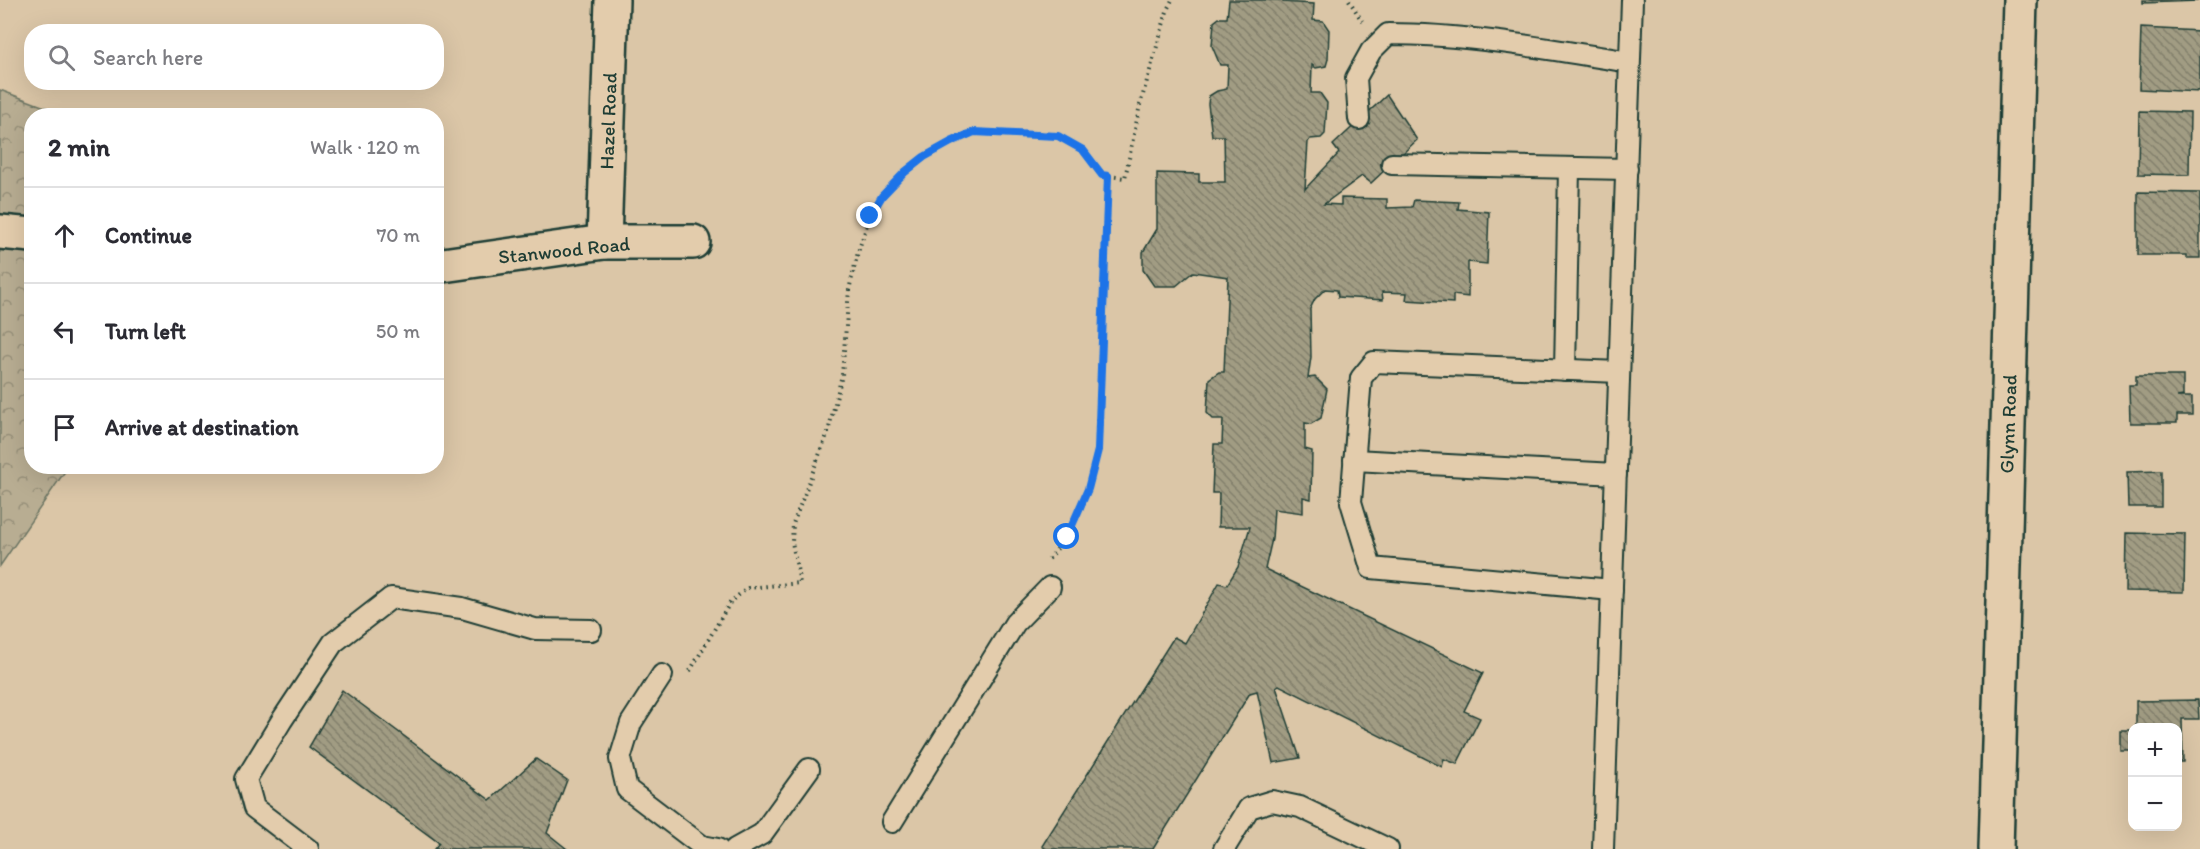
<!DOCTYPE html>
<meta charset="utf-8">
<style>
body{margin:0;font-family:Itim,sans-serif;background:#f7f7f7;color:#2b2b33}
.controls{position:absolute;right:18px;bottom:18px;display:grid;overflow:hidden;border-radius:12px;box-shadow:0 6px 24px #0002}
.controls button{width:54px;height:54px;display:grid;place-items:center;padding:0;border:0;border-bottom:2px solid #e1e1e2;background:#fff;color:#2b2b33;font:30px sans-serif}
.stop{position:absolute;width:18px;height:18px;margin:-14px;border:4px solid #1a73e8;border-radius:50%;background:#fff}
.stop.end{background:#1a73e8;border-color:#fff;box-shadow:0 2px 6px #0008}
.list{margin:0;padding:0;list-style:none}
h2{display:flex;justify-content:space-between;align-items:center;height:78px;margin:0;padding:0 24px;font-size:26px}
h2 small{font-size:20px;font-weight:400;color:#7c7c81}
.list li{display:grid;grid-template-columns:39px 1fr auto;gap:18px;align-items:center;box-sizing:border-box;height:96px;padding:0 24px;border-top:2px solid #e1e1e2}
.list b{display:block;font-size:22px;white-space:nowrap}
.list em{font-size:20px;font-style:normal;color:#7c7c81}
.icon{flex:none;width:33px;height:33px;fill:none;stroke:currentColor;stroke-width:2;stroke-linecap:round;stroke-linejoin:round}
.map{position:relative;flex:none;width:2200px;height:849px;overflow:hidden}
.search{position:absolute;background:#fff;box-shadow:0 6px 24px #0002;left:24px;top:24px;width:420px;height:66px;display:flex;align-items:center;gap:15px;box-sizing:border-box;padding:0 21px;border-radius:24px;color:#7c7c81;font-size:22px}
.panel{position:absolute;background:#fff;box-shadow:0 6px 24px #0002;left:24px;top:108px;width:420px;height:366px;border-radius:24px}
.map>svg:first-child{display:block}
.forest{fill:url(#forest-crowns);stroke:#6c7563;stroke-width:1.5}
.building{fill:url(#building-back-hatch);stroke:#1f3d34;stroke-width:1.5}
.lines{fill:none;stroke-linecap:round;stroke-linejoin:round}
.service-casing{stroke:#1f3d34;stroke-width:24}
.minor-casing{stroke:#1f3d34;stroke-width:38}
.path{stroke:#1f3d34;stroke-width:4;stroke-dasharray:1.5 4.5;stroke-linecap:butt}
.service{stroke:#e3ccac;stroke-width:20}
.minor{stroke:#e3ccac;stroke-width:33}
.route{stroke:#1a73e8;stroke-width:8}
.labels{text-anchor:middle;stroke-width:6;stroke-linejoin:round;paint-order:stroke}
.street-label{font-size:20px;fill:#1f3d34;stroke:#e3ccac}
</style>
<div class="map">
<svg width="2200" height="849" viewBox="0 0 2200 849">
<defs>
<pattern id="forest-crowns" width="20" height="18" patternUnits="userSpaceOnUse" patternTransform="scale(1.5)"><rect width="20" height="18" fill="#b8ad92"/><path d="M2 6a3 3 0 1 1 6 0M12 15a3 3 0 1 1 6 0" fill="none" stroke="#958e78"/></pattern>
<pattern id="building-back-hatch" width="6" height="6" patternUnits="userSpaceOnUse" patternTransform="scale(1.5)"><rect width="6" height="6" fill="#a19c83"/><path d="M-1 5l2 2M0 0l6 6M5-1l2 2" fill="none" stroke="#83806c"/></pattern>
</defs>
<rect width="100%" height="100%" fill="#dbc6a7"/>
<filter id="ink" filterUnits="userSpaceOnUse"><feTurbulence type="fractalNoise" baseFrequency=".0167" numOctaves="2"/><feDisplacementMap in="SourceGraphic" scale="12" xChannelSelector="R" yChannelSelector="G"/><feConvolveMatrix kernelMatrix="1 2 1 2 8 2 1 2 1" color-interpolation-filters="sRGB"/></filter>
<g filter="url(#ink)">
<polygon class="forest" points="0,90 66,115 32,116 32,466 68,467 0,566"/>
<g class="building">
<polygon points="1229,0 1283,0 1283,2 1314,4 1313,20 1323,21 1329,30 1328,59 1326,66 1316,68 1312,65 1311,93 1320,93 1327,103 1325,134 1321,138 1310,139 1308,142 1305,189 1339,153 1333,145 1387,95 1417,140 1371,183 1362,176 1324,204 1341,205 1341,198 1387,199 1387,208 1412,207 1414,200 1459,202 1458,209 1489,212 1487,264 1468,262 1468,297 1453,295 1453,303 1406,300 1407,293 1382,292 1383,300 1338,297 1337,290 1325,289 1315,299 1310,309 1311,357 1308,378 1315,377 1327,389 1321,418 1311,424 1305,423 1305,449 1312,451 1311,499 1303,497 1303,513 1274,509 1272,539 1265,569 1483,673 1464,711 1480,718 1457,764 1444,759 1442,767 1279,685 1276,687 1300,758 1273,763 1257,691 1250,693 1153,849 1046,849 1042,846 1174,637 1185,643 1219,583 1227,585 1238,567 1250,527 1218,527 1219,493 1212,493 1214,444 1222,444 1223,419 1213,419 1207,413 1209,379 1219,372 1224,372 1228,277 1193,272 1176,286 1154,286 1143,270 1143,252 1157,229 1157,173 1199,174 1199,182 1225,182 1224,136 1212,136 1208,104 1209,96 1217,91 1227,89 1228,65 1220,65 1212,46 1214,22 1219,18 1227,18"/>
<polygon points="2143,0 2198,0 2198,1 2143,3"/>
<polygon points="2141,28 2200,31 2200,92 2139,89"/>
<polygon points="2139,111 2190,112 2189,175 2138,174"/>
<polygon points="2138,192 2200,193 2200,258 2187,258 2187,255 2138,255"/>
<polygon points="2136,376 2183,376 2183,396 2177,397 2192,397 2192,415 2177,415 2177,423 2130,423 2129,385 2136,385"/>
<polygon points="2161,471 2161,507 2128,507 2127,472"/>
<polygon points="2126,533 2185,534 2184,592 2125,591"/>
<polygon points="342,690 490,800 536,759 567,780 547,833 567,849 434,849 439,843 309,747"/>
<polygon points="2198,700 2199,719 2182,719 2183,762 2178,762 2178,728 2136,728 2136,701"/>
<rect x="2120" y="730" width="12" height="20"/>
</g>
<g class="lines">
<defs>
<g id="service">
<path d="M1359,119l-3,-41 15,-27 17,-17c80,0 161,15 241,28"/>
<polyline points="1392,164 1627,169"/>
<polyline points="1565,370 1569,168"/>
<polyline points="1354,460 1616,474"/>
<polyline points="1612,590 1371,568 1351,502 1361,378 1374,362 1619,372"/>
<polyline points="662,675 631,723 620,759 627,789 702,846 718,849"/>
<polyline points="892,822 1015,623 1050,587"/>
<polyline points="308,849 254,808 246,779 282,720 333,643 391,598 462,608 535,629 591,630"/>
<polyline points="735,849 762,834 809,769"/>
<polyline points="1224,849 1249,808 1272,801 1300,807 1388,849"/>
<polyline points="1603,849 1632,0"/>
</g>
<g id="minor">
<polyline points="0,232 32,235"/>
<polyline points="604,242 612,0"/>
<polyline points="436,266 604,242 693,242"/>
<polyline points="1996,849 2020,0"/>
</g>
</defs>
<use href="#service" class="service-casing"/>
<use href="#minor" class="minor-casing"/>
<g class="path">
<polyline points="1349,0 1362,21"/>
<path d="M1049,559c30,-37 38,-64 49,-109l10,-274"/>
<polyline points="690,671 731,601 748,588 800,583 792,542 793,524 828,432 842,375 849,290 858,252 870,216 882,196 905,172 924,157 951,142 974,132 1058,136 1083,150 1102,175 1125,178 1140,105 1168,8 1172,0"/>
</g>
<use href="#service" class="service"/>
<use href="#minor" class="minor"/>
</g>
</g>
<g class="lines" filter="url(#ink)">
<polyline class="route" points="870,216 882,196 905,172 924,157 951,142 974,132 1058,136 1083,150 1102,175 1108,176 1098,450 1088,489 1067,537"/>
</g>
<g class="labels">
<g class="street-label">
<text transform="translate(608 121) rotate(-88)" y="7">Hazel Road</text>
<text transform="translate(564 250) rotate(-6)" y="7">Stanwood Road</text>
<text transform="translate(2008 424) rotate(-88)" y="7">Glynn Road</text>
</g>
</g>
</svg>
<div class="controls">
<button>+</button>
<button>−</button>
</div>
<div class="stop" style="left:1067px;top:537px"></div>
<div class="stop end" style="left:870px;top:216px"></div>
<div class="search"><svg class="icon" aria-label="search" viewBox="0 0 24 24"><circle cx="10" cy="10" r="6"/><path d="M15 15l6 6"/></svg>Search here</div>
<section class="panel">
<h2>2 min<small>Walk · 120 m</small></h2>
<ul class="list">
<li><svg class="icon" aria-label="ahead" viewBox="0 0 24 24"><path d="M12 20V5M6 11l6-6 6 6"/></svg><div><b>Continue</b></div><em>70 m</em></li>
<li><svg class="icon" aria-label="left" viewBox="0 0 24 24"><path d="M17 20v-9H6M10 6l-5 5 5 5"/></svg><div><b>Turn left</b></div><em>50 m</em></li>
<li><svg class="icon" aria-label="arrive" viewBox="0 0 24 24"><path d="M6 21V4h12l-3 4 3 4H6"/></svg><div><b>Arrive at destination</b></div></li>
</ul>
</section>
</div>
